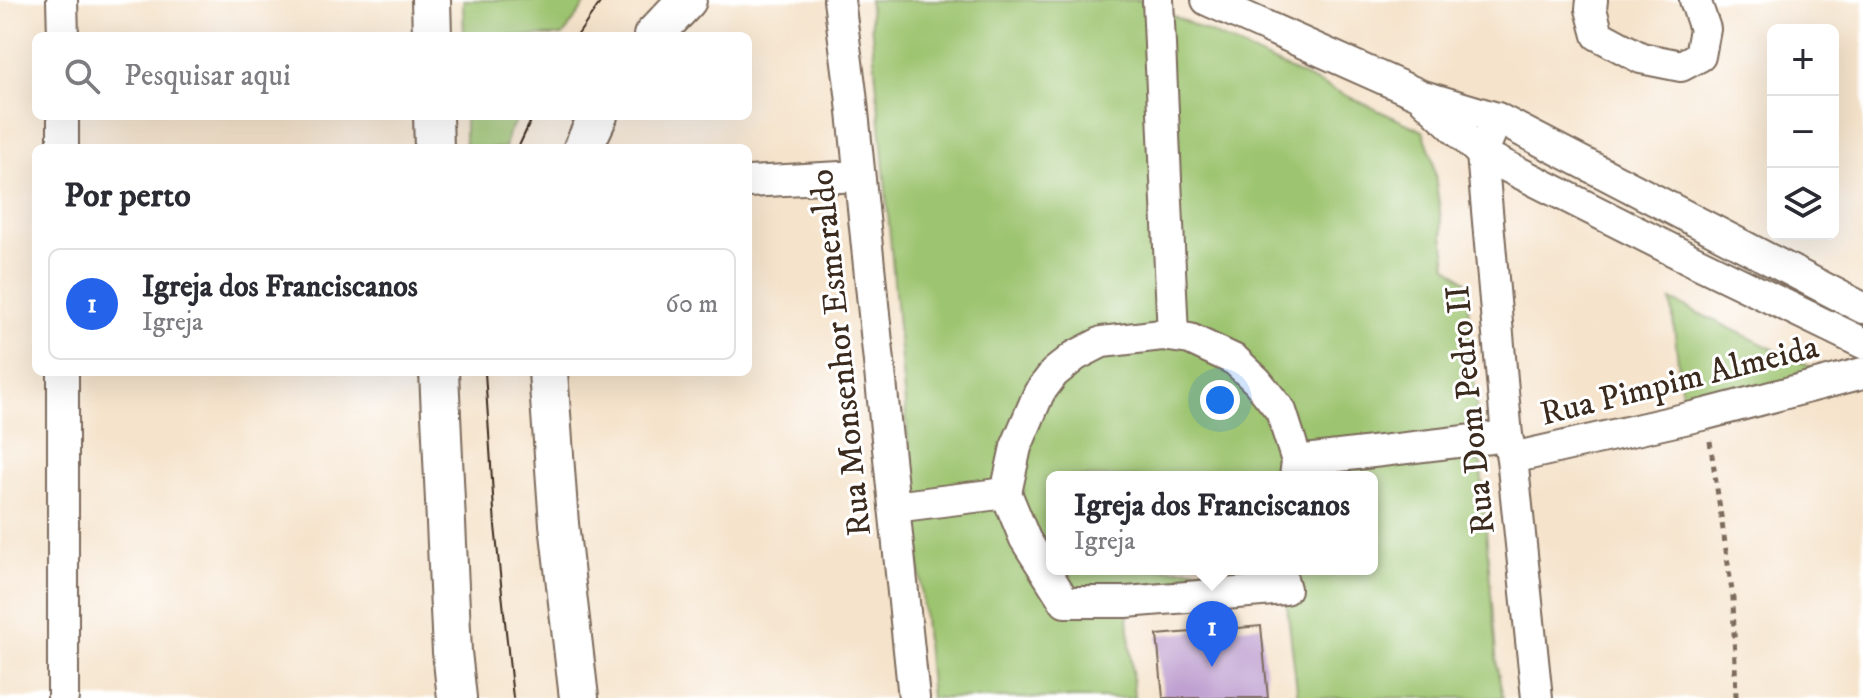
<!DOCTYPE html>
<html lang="pt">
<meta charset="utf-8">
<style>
body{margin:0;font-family:"IM FELL DW Pica",serif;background:#f7f7f7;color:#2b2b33}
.controls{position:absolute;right:24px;top:24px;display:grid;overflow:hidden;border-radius:12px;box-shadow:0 8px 32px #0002}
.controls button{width:72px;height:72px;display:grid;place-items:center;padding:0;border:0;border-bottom:2px solid #e1e1e2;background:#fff;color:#2b2b33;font:40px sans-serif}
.you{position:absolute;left:1220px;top:400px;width:28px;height:28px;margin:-20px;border:6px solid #fff;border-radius:50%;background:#1a73e8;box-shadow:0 0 0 12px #1a73e833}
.badge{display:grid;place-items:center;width:52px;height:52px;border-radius:50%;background:#2563eb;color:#fff;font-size:26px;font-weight:700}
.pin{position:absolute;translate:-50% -66px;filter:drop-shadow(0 2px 4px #0008)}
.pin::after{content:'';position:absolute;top:42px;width:28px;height:24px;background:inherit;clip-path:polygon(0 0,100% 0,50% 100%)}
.popup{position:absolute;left:1046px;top:471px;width:332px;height:104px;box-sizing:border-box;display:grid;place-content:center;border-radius:12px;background:#fff;filter:drop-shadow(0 2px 6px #0005);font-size:26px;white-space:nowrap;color:#7c7c81}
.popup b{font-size:30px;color:#2b2b33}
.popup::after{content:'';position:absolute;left:50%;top:100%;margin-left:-16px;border:16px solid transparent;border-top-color:#fff}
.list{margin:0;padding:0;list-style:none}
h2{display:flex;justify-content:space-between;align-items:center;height:104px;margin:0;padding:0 32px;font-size:34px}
h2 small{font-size:26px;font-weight:400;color:#7c7c81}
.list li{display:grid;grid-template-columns:52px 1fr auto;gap:24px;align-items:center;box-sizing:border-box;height:112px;margin:0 16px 16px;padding:0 16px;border:2px solid #e1e1e2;border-radius:12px}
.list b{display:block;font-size:30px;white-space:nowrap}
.list p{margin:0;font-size:26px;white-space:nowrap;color:#7c7c81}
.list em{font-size:26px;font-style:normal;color:#7c7c81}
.icon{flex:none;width:44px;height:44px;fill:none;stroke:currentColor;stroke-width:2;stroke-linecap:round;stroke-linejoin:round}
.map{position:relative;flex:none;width:1863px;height:698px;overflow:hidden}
.search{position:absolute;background:#fff;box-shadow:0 8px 32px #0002;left:32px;top:32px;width:720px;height:88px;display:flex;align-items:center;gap:20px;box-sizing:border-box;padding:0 28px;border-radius:12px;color:#7c7c81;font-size:30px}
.panel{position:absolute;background:#fff;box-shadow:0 8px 32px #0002;left:32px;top:144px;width:720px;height:232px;border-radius:12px}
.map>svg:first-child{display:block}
.green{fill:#9dc46f;stroke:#6c7746;stroke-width:2;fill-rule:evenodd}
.building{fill:#bfa0d0}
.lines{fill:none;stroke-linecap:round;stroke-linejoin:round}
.minor-casing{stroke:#7c6b5b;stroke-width:34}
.major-casing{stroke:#7c6b5b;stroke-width:42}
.path{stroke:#7c6b5b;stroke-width:5;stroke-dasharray:6 6;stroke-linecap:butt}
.minor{stroke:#fff;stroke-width:30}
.major{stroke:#fff;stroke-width:38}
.tram{stroke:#3b2a1e;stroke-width:2}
.labels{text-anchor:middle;stroke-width:6;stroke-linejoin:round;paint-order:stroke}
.street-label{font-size:34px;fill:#3b2a1e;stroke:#fff}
</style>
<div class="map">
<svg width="1863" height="698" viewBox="0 0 1863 698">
<rect width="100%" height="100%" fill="#fff"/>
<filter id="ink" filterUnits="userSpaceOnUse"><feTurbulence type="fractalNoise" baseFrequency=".0125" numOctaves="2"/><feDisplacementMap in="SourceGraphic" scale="16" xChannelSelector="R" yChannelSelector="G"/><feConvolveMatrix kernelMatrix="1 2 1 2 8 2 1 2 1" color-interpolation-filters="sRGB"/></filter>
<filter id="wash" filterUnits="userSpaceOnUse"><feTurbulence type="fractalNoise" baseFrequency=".006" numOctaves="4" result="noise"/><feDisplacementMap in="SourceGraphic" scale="32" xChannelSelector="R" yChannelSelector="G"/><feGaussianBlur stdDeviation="1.8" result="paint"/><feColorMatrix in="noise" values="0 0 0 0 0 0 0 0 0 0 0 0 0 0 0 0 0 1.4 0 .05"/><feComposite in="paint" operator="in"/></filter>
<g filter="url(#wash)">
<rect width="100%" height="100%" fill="#f5e3cb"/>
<g class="green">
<polygon points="463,0 588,0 563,36 464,36"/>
<path d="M869,0h270l284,131 10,28 14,107 19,15 31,386 6,31h-205l-13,-109 -158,13 7,96h-203zM1052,477h320v92h-320z"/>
<polygon points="465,116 518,116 508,134 505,148 465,148"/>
<polygon points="1671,300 1823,373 1683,406"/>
</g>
<g id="blocks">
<polygon class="building" points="1261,626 1268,698 1163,698 1157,635"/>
</g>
</g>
<g filter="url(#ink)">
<use href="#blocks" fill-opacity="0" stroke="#7c6b5b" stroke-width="2"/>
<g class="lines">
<defs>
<g id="minor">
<polyline points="62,0 63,36"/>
<polyline points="839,0 851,93 914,698"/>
<polyline points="1158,0 1173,336"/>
<polyline points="1207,0 1420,95 1497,118 1863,308"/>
<polyline points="1592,0 1591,9 1598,35 1641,58 1681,66 1700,56 1705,29 1695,0"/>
<polyline points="1424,99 1482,154 1694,261 1863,343"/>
<polyline points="63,116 63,148"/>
<polyline points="1497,118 1482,154 1507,436 1512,458 1537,698"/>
<polyline points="748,182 859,176"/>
<polyline points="63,372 63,698"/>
<polyline points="1512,458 1706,414 1863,373"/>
<polyline points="1297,461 1507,436"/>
<polyline points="894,507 1006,493"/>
<polyline points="1279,569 1285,589 1126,602 1065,602 1025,539 1006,493 1016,447 1039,393 1054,373 1075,356 1102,342 1162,335 1190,339 1235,360 1257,381 1281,411 1297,461 1295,477"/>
</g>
<g id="major">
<polyline points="431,0 432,36"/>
<polyline points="653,36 687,0"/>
<polyline points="433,116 434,148"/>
<polyline points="583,148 598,116"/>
<polyline points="439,372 452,652 457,698"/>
<polyline points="548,372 559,524 579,698"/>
</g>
</defs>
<use href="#minor" class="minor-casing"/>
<use href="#major" class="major-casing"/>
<polyline class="path" points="1710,441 1733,598 1736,698"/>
<use href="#minor" class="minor"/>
<use href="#major" class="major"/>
<g class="tram">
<polyline points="577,36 602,0"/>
<polyline points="518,148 533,116"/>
<polyline points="485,372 495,526 513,698"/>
</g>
</g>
</g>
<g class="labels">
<g class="street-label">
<text transform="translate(839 353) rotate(-96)" y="12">Rua Monsenhor Esmeraldo</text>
<text transform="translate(1679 379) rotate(-14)" y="12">Rua Pimpim Almeida</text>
<text transform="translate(1469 410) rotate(-96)" y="12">Rua Dom Pedro II</text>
</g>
</g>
</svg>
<div class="controls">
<button>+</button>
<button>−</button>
<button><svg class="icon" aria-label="layers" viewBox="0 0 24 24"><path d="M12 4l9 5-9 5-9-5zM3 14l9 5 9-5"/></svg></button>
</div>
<div class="you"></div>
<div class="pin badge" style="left:1212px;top:667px">1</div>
<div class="popup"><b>Igreja dos Franciscanos</b>Igreja</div>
<div class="search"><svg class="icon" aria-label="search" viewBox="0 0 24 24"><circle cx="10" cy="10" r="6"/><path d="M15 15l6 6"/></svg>Pesquisar aqui</div>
<section class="panel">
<h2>Por perto<small></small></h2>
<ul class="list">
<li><span class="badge">1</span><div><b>Igreja dos Franciscanos</b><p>Igreja</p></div><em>60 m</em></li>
</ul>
</section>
</div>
